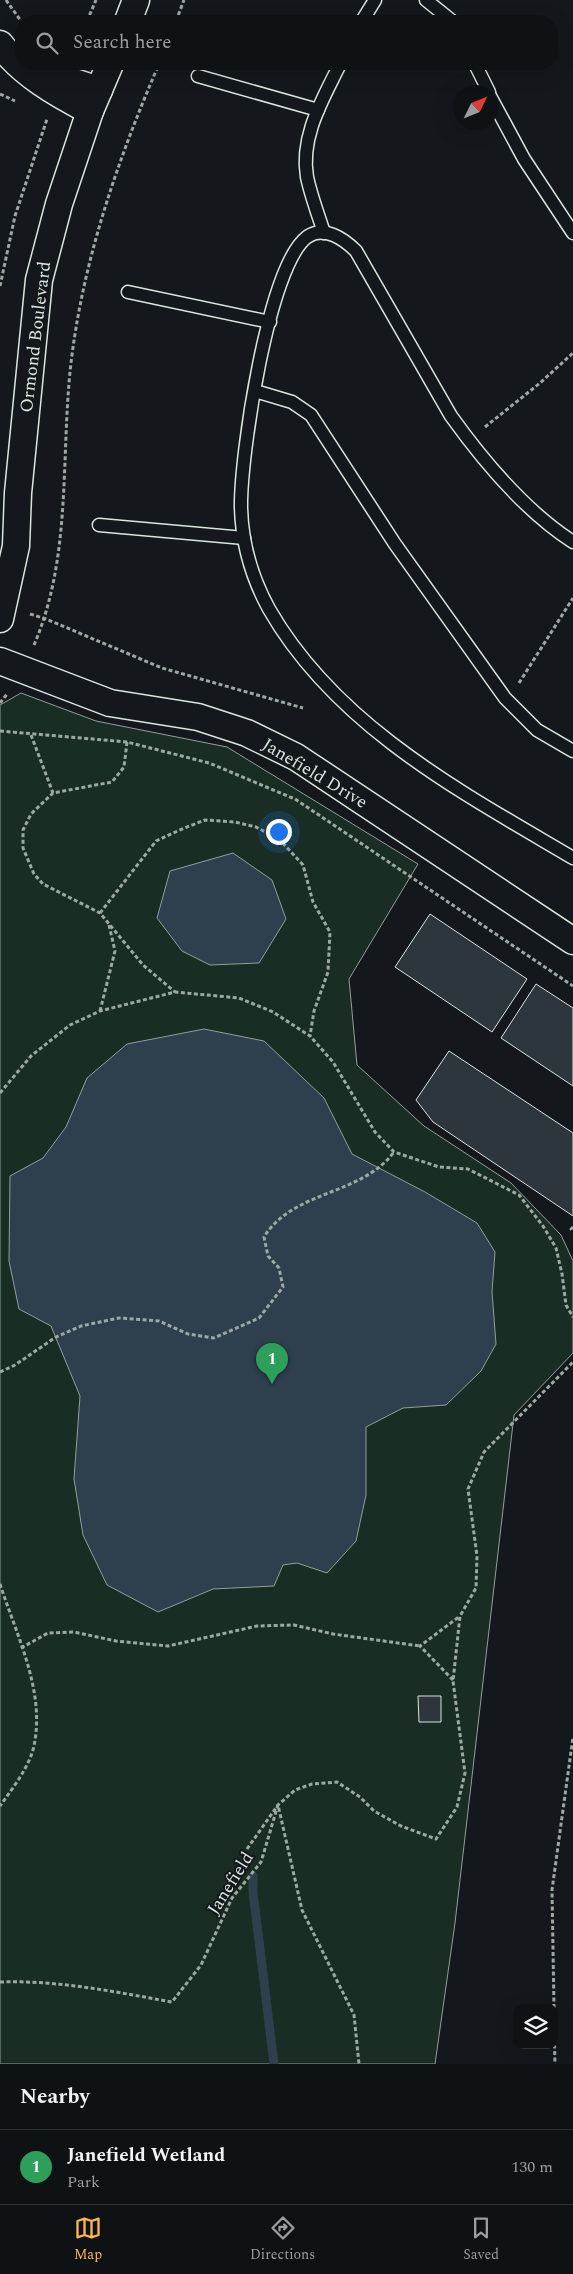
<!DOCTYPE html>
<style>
body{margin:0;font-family:Spectral,serif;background:#1d2022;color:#f1f3f6}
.controls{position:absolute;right:15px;bottom:15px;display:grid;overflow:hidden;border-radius:10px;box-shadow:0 5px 20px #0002}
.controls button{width:45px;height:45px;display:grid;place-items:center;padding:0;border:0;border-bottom:1px solid #2f3234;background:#0f1215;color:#f1f3f6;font:25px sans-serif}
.compass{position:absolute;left:453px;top:85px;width:45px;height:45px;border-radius:50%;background:#0f1215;box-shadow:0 5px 20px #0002;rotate:47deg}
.you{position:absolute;left:278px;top:831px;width:18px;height:18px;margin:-12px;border:4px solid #fff;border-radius:50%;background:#1a73e8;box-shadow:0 0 0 8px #1a73e833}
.badge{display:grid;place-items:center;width:32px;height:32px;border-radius:50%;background:#ffb74d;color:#fff;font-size:16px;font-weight:700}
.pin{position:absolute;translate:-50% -41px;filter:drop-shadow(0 1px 2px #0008)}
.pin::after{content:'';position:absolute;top:26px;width:18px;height:15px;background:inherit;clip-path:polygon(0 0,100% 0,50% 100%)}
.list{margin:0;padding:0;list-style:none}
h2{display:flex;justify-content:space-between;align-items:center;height:65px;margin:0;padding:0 20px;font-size:21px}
h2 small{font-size:16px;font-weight:400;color:#9b9ea0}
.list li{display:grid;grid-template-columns:32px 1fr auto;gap:15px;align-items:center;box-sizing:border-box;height:75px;padding:0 20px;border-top:1px solid #2f3234}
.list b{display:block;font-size:19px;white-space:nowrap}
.list p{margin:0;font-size:16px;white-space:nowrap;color:#9b9ea0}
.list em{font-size:16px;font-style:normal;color:#9b9ea0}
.icon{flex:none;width:28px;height:28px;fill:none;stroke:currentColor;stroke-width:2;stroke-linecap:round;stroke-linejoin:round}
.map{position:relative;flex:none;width:573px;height:2064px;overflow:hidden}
.search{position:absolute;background:#0f1215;box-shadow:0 5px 20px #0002;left:15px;right:15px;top:15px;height:55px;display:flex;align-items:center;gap:12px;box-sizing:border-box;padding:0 18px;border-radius:20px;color:#9b9ea0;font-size:19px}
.sheet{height:140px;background:#0f1215}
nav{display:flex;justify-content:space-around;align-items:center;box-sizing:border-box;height:70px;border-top:1px solid #2f3234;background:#0f1215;font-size:14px;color:#9b9ea0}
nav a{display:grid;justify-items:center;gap:2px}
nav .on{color:#ffb74d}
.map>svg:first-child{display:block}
.green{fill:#1a2d24;stroke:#939e99}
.water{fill:#2f3f4d;stroke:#939e99}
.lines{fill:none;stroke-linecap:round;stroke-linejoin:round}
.stream{stroke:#2f3f4d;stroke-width:9}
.building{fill:#2c363c;stroke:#d8e6dc}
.service-casing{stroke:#d8e6dc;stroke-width:15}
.minor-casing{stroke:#d8e6dc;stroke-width:29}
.path{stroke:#9da8a2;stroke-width:3;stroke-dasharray:4 2.5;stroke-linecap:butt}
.service{stroke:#14181c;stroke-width:12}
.minor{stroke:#14181c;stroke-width:26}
.labels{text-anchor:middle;stroke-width:4;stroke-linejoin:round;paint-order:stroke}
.street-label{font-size:18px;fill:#d8e6dc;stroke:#14181c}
</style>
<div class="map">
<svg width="573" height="2064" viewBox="0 0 573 2064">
<rect width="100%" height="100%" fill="#14181c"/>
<polygon class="green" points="21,693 96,721 227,747 418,864 349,979 357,1065 424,1126 511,1183 561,1235 573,1261 573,1353 514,1415 455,1923 435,2064 0,2064 0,705"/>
<g class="water">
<polygon points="233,853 272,880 286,919 259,963 210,965 182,951 157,918 170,871"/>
<polygon points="204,1029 264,1041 324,1098 352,1154 425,1192 477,1223 495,1252 492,1292 496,1344 481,1371 446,1405 403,1408 366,1427 366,1495 356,1541 327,1573 297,1563 283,1565 274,1586 213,1589 158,1612 107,1585 83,1535 74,1479 80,1396 51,1326 19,1309 9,1261 10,1176 43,1158 66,1127 87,1078 127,1044"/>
</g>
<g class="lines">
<polyline class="stream" points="253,1876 253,1892 274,2064"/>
</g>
<g class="building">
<polygon points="430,914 527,979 492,1032 395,967"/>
<polygon points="536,984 573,1008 573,1086 501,1038"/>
<polygon points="449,1051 573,1133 573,1216 433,1122 416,1100"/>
<polygon points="418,1696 441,1696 441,1722 419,1722"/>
</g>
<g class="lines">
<defs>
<g id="service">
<polyline points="426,0 452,21"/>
<polyline points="362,21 375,0"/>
<polyline points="475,64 489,92"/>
<polyline points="198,76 318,110"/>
<polyline points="490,96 524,159 573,233"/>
<path d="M324,233c-6,-19 -13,-37 -17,-56 -7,-41 16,-78 33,-113"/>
<polyline points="128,292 270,322"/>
<polyline points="255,391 292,402 311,415 395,544 505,698 537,730 573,751"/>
<polyline points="99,525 244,538"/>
<path d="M573,542c-48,-31 -89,-80 -122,-126l-95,-165c-12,-12 -32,-26 -49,-14 -39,29 -67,221 -66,271 1,36 11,70 28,101 67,117 192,183 304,249"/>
</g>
<g id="minor">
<polyline points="128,21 136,0"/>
<path d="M0,44c22,30 57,50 90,67"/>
<polyline points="36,73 62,78 99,90"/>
<polyline points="0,619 16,546 18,493 39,280 59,204 90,111 110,64"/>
<polyline points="0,661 110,703 198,717 247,733 296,757 573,941"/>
</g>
</defs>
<use href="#service" class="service-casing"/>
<use href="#minor" class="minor-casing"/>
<g class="path">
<polyline points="6,0 21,21"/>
<polyline points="87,21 96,0"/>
<polyline points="176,21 184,0"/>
<polyline points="0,94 15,101"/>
<polyline points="0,286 15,216 47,119"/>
<polyline points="485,427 540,383 573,353"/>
<polyline points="30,614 46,619 162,668 303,708"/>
<path d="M34,645c37,-86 27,-181 36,-273 11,-106 47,-211 89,-308"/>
<polyline points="519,683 573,598"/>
<polyline points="0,703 7,694"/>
<polyline points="0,731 127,742 209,763 295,799 573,986"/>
<polyline points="31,735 53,793"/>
<polyline points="127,742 124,767 112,782 53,793 31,814 23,830 23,848 34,874 43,884 100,913 143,965 175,992"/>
<polyline points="100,913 156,841 182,829 205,820 235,822 256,827 280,840 303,865 313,902 330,932 328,972 314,1011 310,1036"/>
<polyline points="100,1011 115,951 109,925"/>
<polyline points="0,1093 31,1056 70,1025 100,1011 175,992 239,998 273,1012 310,1036 333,1062 375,1132 394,1152 439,1167 468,1169 519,1195 543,1226 556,1248 562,1274 566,1305 573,1317"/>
<polyline points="573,1227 571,1229 573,1232"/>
<path d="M0,1372l15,-7 41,-28 25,-11 38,-8 40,3 29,13 26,4 45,-20 24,-31 -4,-19 -11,-12 -4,-19c29,-47 97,-41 130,-85"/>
<path d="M0,1584c17,53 47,110 33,166 -6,20 -21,39 -33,56"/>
<polyline points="21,1648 48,1633 74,1632 116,1641 168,1646 257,1626 294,1625 333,1634 420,1646"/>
<polyline points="453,1680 420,1646 460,1616"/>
<polyline points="247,1849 278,1805 295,1790 312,1784 337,1782 360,1797 374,1811 401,1826 436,1839 457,1807 465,1773 453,1681 460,1616 476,1588 477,1556 468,1489 484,1452 573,1362"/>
<path d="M0,1982c58,-2 116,10 172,20l29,-37 31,-67 29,-36 17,-57 24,105 52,105 5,49"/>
<polyline points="554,2008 552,1890 573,1737"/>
<polyline points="554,2025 555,2064"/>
</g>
<use href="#service" class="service"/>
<use href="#minor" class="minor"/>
</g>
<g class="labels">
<g class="street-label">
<text transform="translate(35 337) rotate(-83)" y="6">Ormond Boulevard</text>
<text transform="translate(315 773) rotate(31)" y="6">Janefield Drive</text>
<text transform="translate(230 1883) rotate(-58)" y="6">Janefield</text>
</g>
</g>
</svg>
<div class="controls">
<button><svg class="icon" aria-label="layers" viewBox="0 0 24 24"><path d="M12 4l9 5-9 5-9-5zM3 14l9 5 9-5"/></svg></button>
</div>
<svg class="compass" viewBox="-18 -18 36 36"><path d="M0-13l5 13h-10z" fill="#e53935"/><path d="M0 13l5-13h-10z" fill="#9b9ea0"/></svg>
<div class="you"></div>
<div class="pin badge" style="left:272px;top:1384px;background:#2e9e5b">1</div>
<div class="search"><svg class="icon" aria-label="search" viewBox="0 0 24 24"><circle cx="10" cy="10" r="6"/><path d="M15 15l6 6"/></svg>Search here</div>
</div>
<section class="sheet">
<h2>Nearby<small></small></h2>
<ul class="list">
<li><span class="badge" style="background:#2e9e5b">1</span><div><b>Janefield Wetland</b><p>Park</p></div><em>130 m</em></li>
</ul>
</section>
<nav>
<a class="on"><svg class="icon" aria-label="map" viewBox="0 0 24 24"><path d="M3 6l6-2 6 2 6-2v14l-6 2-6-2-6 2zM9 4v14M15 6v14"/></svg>Map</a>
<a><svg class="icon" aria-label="directions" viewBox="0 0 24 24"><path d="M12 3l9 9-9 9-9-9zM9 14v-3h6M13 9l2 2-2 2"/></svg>Directions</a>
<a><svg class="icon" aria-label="saved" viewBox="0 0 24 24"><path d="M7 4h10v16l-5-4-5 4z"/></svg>Saved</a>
</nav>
